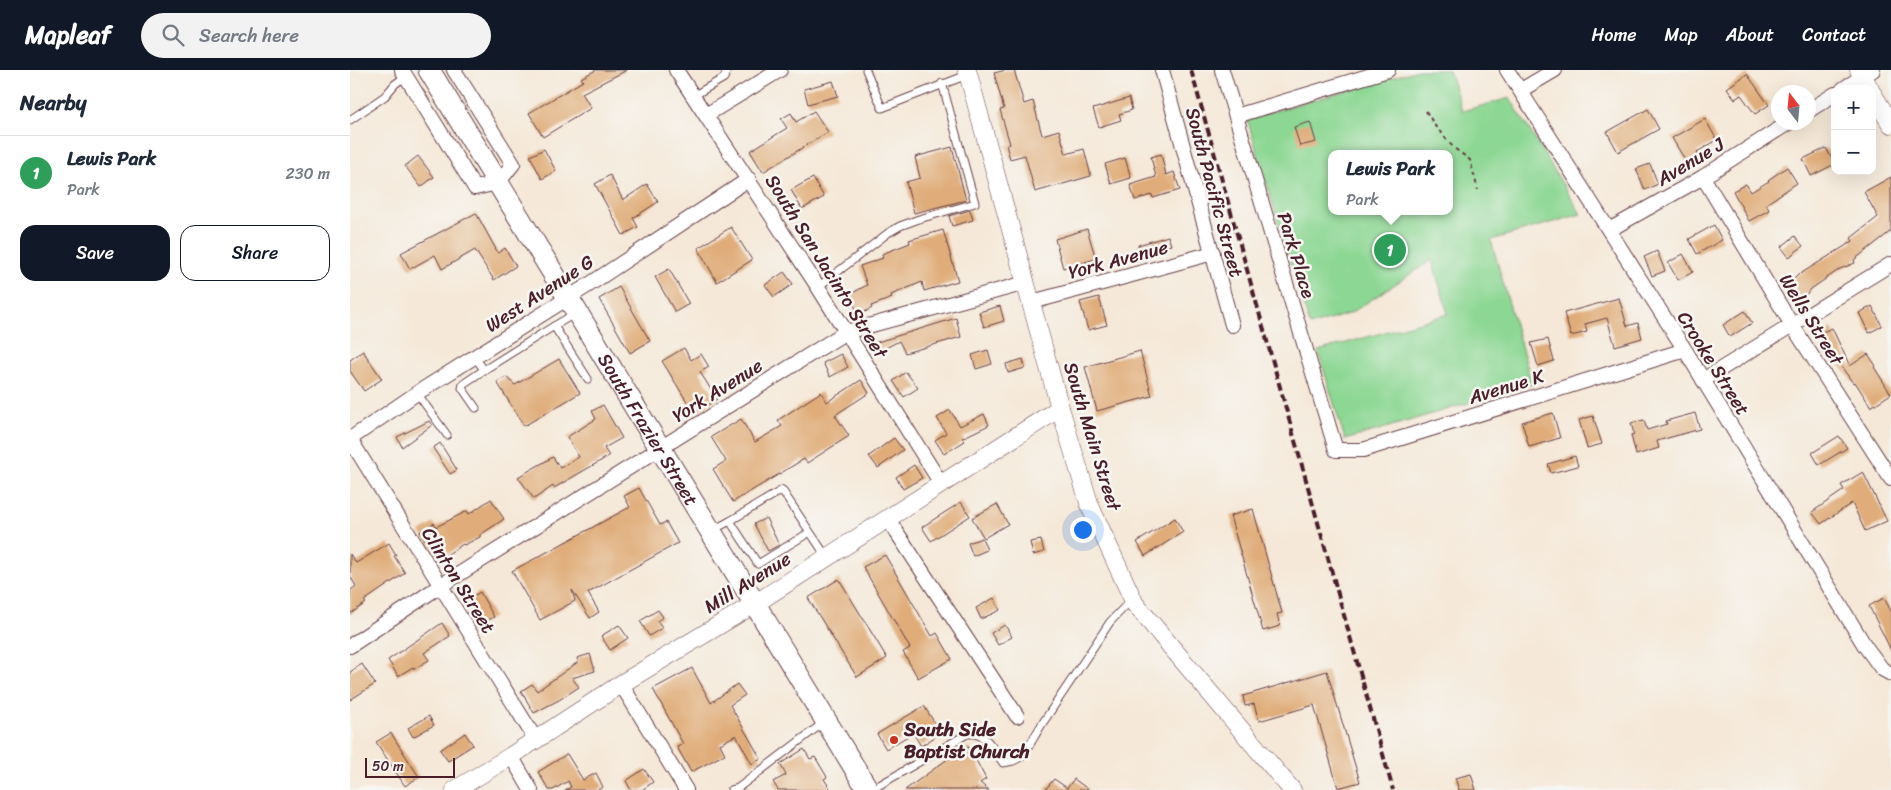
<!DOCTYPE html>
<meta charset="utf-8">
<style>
body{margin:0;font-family:Sriracha,sans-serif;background:#f2f2f3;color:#1f2937}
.controls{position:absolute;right:15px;top:15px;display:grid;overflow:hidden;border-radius:10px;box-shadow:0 5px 20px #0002}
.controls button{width:45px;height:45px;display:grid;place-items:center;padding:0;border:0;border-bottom:1px solid #e0e1e3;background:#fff;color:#1f2937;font:25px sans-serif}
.compass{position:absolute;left:1421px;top:15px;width:45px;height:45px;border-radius:50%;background:#fff;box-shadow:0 5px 20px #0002;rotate:344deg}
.scale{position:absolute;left:15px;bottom:12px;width:90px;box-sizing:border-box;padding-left:5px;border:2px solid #4a1f2b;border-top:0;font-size:14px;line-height:18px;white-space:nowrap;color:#4a1f2b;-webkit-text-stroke:4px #f6f6f2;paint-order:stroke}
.you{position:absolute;left:732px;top:459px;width:18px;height:18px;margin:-12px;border:4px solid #fff;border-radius:50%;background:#1a73e8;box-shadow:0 0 0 8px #1a73e833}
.badge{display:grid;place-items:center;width:32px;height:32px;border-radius:50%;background:#111827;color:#fff;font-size:16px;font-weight:700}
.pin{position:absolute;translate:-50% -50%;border:2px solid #fff;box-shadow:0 1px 5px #0006}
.popup{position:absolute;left:978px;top:80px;width:125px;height:65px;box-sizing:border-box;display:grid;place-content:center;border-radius:10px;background:#fff;filter:drop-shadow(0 1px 4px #0005);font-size:16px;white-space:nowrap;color:#747a83}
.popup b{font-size:19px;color:#1f2937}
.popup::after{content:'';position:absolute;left:50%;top:100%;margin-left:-10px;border:10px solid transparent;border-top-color:#fff}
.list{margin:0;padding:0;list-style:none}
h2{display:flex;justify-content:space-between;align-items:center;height:65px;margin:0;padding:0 20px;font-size:21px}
h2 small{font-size:16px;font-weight:400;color:#747a83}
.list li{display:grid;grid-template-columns:32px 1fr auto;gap:15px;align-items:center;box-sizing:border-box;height:75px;padding:0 20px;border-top:1px solid #e0e1e3}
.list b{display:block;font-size:19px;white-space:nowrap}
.list p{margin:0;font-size:16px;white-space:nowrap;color:#747a83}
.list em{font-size:16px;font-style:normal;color:#747a83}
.actions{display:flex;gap:10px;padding:15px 20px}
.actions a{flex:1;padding:11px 0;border:1px solid #111827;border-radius:15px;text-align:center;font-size:18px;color:#111827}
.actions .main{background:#111827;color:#fff}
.icon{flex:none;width:28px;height:28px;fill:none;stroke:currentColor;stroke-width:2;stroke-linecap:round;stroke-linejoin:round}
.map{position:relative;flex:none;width:1541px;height:720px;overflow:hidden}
header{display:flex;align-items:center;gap:30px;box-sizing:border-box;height:70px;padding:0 25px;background:#111827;color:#fff}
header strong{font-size:24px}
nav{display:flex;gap:28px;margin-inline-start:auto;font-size:18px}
.search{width:350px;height:45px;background:#f2f2f3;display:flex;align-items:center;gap:12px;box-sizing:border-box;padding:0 18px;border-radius:28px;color:#747a83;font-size:19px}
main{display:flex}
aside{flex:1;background:#fff}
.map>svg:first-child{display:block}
.green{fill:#8cd793;stroke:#6b7b5f;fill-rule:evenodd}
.building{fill:#e0ad7a}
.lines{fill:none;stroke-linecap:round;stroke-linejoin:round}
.service-casing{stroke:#643d45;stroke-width:9}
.minor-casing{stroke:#643d45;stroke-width:16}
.tertiary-casing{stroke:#643d45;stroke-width:19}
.primary-casing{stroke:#643d45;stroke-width:23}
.path{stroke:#643d45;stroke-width:2;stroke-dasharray:4 4;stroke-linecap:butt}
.service{stroke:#fff;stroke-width:7}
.minor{stroke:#fff;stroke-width:14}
.tertiary{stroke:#fff;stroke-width:18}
.primary{stroke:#fff;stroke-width:21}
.rail{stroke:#4a1f2b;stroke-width:4;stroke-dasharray:8 4;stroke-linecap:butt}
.poi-dot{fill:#c8321e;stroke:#f6f6f2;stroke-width:2}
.labels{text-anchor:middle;stroke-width:5;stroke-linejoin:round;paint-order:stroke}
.street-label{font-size:19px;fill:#4a1f2b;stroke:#f6f6f2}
.poi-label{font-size:19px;font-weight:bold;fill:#4a1f2b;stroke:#f6f6f2;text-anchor:start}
</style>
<header>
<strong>Mapleaf</strong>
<div class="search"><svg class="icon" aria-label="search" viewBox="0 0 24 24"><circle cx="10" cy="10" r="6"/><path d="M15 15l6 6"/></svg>Search here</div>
<nav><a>Home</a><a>Map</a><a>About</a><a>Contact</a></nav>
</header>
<main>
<aside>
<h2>Nearby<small></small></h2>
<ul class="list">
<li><span class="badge" style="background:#2e9e5b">1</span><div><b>Lewis Park</b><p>Park</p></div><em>230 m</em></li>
</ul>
<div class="actions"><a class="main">Save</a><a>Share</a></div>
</aside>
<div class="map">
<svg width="1541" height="720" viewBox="0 0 1541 720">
<rect width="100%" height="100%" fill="#f6f6f2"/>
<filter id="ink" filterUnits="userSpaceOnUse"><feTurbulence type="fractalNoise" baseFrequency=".02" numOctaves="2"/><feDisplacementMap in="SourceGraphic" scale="10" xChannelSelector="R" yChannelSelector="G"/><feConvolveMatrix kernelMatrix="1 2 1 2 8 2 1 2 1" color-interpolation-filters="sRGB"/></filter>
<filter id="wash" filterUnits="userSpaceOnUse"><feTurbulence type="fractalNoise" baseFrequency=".0096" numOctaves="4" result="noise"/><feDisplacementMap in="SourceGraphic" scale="20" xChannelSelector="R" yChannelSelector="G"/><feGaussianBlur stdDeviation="1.12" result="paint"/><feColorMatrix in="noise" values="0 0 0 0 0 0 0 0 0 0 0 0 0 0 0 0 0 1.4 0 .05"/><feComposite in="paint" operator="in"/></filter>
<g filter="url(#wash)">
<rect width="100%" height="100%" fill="#f5e8d8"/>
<path class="green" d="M1068,0h31l13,41 48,-13 71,116 -90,26 41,144 -187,56 -27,-89 130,-37 -16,-54 -81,53 -41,13 -63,-207zM981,84h118v57h-118z"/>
<g id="blocks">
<g class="building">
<polygon points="246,0 277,0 232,23 241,38 193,67 179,43 233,11 231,8"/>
<polygon points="656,0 664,0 674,34 683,31 692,65 709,60 716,84 734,79 741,106 685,122 675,85 660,89 656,75 660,74 650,40 654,39 644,3"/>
<polygon points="1397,4 1419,35 1405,44 1391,25 1385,29 1377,18"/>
<polygon points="483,11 488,26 458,34 454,19"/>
<polygon points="779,28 782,40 769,44 771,50 749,57 743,39"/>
<polygon points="1298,39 1309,59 1268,82 1257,62"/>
<polygon points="464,41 478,62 413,102 400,81 437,58 431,49 441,43 446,52"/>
<polygon points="1355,49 1367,70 1347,82 1351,88 1338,95 1322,68"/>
<polygon points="960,52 966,72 950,76 944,57"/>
<polygon points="602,77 616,130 564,143 556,112 570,108 565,87"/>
<polygon points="1476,78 1485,94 1461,106 1453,89"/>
<polygon points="194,79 206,101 192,109 180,86"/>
<polygon points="811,84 816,105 824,102 830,120 803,128 802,125 785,130 780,115 806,107 801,87"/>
<polygon points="68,86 84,107 71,117 55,96"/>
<polygon points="775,88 781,108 761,114 755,94"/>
<polygon points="1300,94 1308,114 1295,120 1286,99"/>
<polygon points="1437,97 1447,113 1416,134 1419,140 1399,151 1383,121 1396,114 1401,122 1419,111 1418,110"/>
<polygon points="260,105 273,130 297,114 308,132 283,148 288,157 273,165 245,114"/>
<polygon points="1541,107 1541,161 1504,190 1505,193 1490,199 1461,219 1453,228 1438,214 1449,203 1450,204 1503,171 1501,168 1528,147 1514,122"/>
<polygon points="463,108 474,127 452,139 441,120"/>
<polygon points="620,140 623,150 602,156 599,146"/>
<polygon points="126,143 148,183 155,178 166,196 144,210 125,180 92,199 85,185 60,199 51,183"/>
<polygon points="1364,155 1372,170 1347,184 1339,169"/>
<polygon points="381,157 402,190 367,212 348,178"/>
<polygon points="737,159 746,189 713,198 705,169"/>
<polygon points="593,160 608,211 574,221 572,212 541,225 542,228 521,236 522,238 509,245 499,225 517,215 510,196 533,188 532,184 560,173 559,170"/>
<polygon points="818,166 821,175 791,184 788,175"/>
<polygon points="1445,166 1453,176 1439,187 1431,177"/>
<polygon points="1307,181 1315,201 1302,206 1294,187"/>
<polygon points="1333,184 1343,202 1328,210 1318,193"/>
<polygon points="319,199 339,234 325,242 305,207"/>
<polygon points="434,202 443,214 424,227 415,215"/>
<polygon points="269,217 300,271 280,283 249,229"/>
<polygon points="749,227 757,255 738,260 730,232"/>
<polygon points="1269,228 1277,256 1288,253 1292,268 1265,276 1257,248 1235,254 1237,262 1221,266 1214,243"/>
<polygon points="650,236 654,251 634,257 629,242"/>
<polygon points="1522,236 1532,256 1519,263 1509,243"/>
<polygon points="1395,241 1402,253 1380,267 1373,255"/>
<polygon points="606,248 611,267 555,283 549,271 526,283 524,273"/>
<polygon points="1482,258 1500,296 1518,284 1526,296 1524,297 1541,324 1521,337 1505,312 1503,313 1488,292 1485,293 1470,263"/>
<polygon points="1198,269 1204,291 1188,296 1181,273"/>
<polygon points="334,278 341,290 351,284 359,297 350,302 367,329 344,343 312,291"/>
<polygon points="638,280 642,294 626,299 622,285"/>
<polygon points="13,281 32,309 14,321 0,301 0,290"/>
<polygon points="790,281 802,326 747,341 735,297"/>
<polygon points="491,284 498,297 480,307 473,293"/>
<polygon points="209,289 230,323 174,356 147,312 156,307 165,315"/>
<polygon points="673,289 675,298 658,303 656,294"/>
<polygon points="556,302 568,318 554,327 543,311"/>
<polygon points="511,310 519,323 485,345 499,366 457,393 454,389 383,432 363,399 376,391 361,367 391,349 405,372 432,356 428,350 471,322 477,332"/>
<polygon points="253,335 272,368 254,378 259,386 204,418 203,416 184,429 168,407 203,387 210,398 229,387 217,367 246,349 242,341"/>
<polygon points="600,340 610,356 634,344 639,355 612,368 615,371 594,384 585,370 596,363 587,348"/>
<polygon points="1203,343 1210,368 1179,377 1172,352"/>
<polygon points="1345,343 1350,359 1307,371 1309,378 1286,385 1281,365 1284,364 1281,353 1294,350 1297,360 1317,354 1316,351"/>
<polygon points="1243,346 1252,374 1237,378 1229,350"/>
<polygon points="79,351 82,355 52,377 47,367"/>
<polygon points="1489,366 1497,378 1469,395 1462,383"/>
<polygon points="544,368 553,380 528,398 519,386"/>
<polygon points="90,373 107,400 100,404 83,378"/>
<polygon points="1225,386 1228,396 1201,403 1198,394"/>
<polygon points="564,395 572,408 553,419 546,407"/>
<polygon points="1513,402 1537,451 1515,461 1502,433 1471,454 1462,442 1494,420 1491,415"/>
<polygon points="289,418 310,455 316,452 328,473 238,523 249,542 240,548 222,520 225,531 190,550 162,501 280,437 274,426"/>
<polygon points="141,429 154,449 130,465 130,467 114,475 113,474 89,490 70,462 84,453 86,457 117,441 119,444"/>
<polygon points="611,432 620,446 581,471 572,457"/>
<polygon points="647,434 658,454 634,468 622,448"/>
<polygon points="903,439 932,543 927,544 930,556 913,561 880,446"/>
<polygon points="416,448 429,475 418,481 404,454"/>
<polygon points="825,448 833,462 795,486 787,472"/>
<polygon points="632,468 637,480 623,486 618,473"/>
<polygon points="691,470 694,482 683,485 680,472"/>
<polygon points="39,473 46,485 44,486 55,503 14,531 16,533 0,544 0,521 6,516 0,506 0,484 6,493"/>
<polygon points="535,485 582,566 587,563 602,589 568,608 553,582 560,578 513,497"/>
<polygon points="489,509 537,588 507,607 458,528"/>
<polygon points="130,522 144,547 129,555 116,530"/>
<polygon points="644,528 650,540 631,549 626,538"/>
<polygon points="1534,528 1541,541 1541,580 1519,536"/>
<polygon points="308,540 313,547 307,551 312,558 299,566 290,551"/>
<polygon points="92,553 100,566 74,583 79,590 64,599 63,597 48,606 38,590"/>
<polygon points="269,555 278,568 260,580 251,566"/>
<polygon points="655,555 662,567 648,575 641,563"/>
<polygon points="240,584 245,601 222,608 229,617 209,630 184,643 171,621 182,614 187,621 228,592 227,588"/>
<polygon points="12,594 25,614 0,630 0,602"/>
<polygon points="342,598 361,633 387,614 395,625 380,635 411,689 402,694 386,665 370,674 375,684 341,702 327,677 333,674 303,619"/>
<polygon points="977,601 1010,712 988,718 964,635 909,651 904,634 895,636 893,626"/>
<polygon points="574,636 591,663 571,676 563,663 536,679 527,664"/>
<polygon points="79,646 84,655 63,667 58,658"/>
<polygon points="41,663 69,707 55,716 26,672"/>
<polygon points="115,663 123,675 98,691 90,680"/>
<polygon points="619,677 636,709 630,713 639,720 555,720 599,688"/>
<polygon points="454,679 460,689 465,687 477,707 474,709 481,720 428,720 423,712 436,705 430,694"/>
<polygon points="217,684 233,710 246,703 253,717 247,720 215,720 221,717 218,711 203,720 199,720 188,702"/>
<polygon points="294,699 303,712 292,720 281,720 276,711"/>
<polygon points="1121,704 1126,720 1109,720 1105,708"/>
<polygon points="704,709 717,718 724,709 739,720 695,720"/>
</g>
</g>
</g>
<g filter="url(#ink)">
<use href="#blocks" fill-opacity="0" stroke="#643d45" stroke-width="1"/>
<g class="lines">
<defs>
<g id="service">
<polyline points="516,0 532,38 617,5"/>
<polyline points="343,26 374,8 377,0"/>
<polyline points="0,50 35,26 45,14 56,6"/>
<polyline points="468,217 538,163 550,156 569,149 625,133 592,13"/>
<polyline points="204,256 226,243"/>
<polyline points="125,287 134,300 113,314 112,318 126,338"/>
<polyline points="134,300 204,256 238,309"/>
<polyline points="67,323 97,365"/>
<polyline points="363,460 380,451"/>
<polyline points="460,462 408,494 380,451 432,420 476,486"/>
<polyline points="381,720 388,718 473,653"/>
<path d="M521,720l96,-56c20,-2 26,15 36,29l10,-2 10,-5 19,-32 68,-102 21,-22"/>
</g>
<g id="minor">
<polyline points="52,0 125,118 148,113 163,94 104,0"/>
<polyline points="326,0 468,217 592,415"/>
<polyline points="812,0 882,255"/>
<polyline points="872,0 986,380 1013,380 1335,280"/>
<polyline points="1157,0 1335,280 1515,576 1532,599 1541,604"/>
<polyline points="1493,19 1523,0"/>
<polyline points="1171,20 1205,0"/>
<polyline points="1458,41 1485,24"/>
<polyline points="356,45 430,0"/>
<polyline points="886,46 1038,0"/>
<polyline points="1353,107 1442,255 1541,409"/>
<polyline points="1259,160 1353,107 1440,52"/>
<polyline points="682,232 863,183"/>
<polyline points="1353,310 1541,194"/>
<polyline points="538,449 667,646"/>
<polyline points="0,576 90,516 496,262 676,213"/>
<polyline points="271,614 336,720"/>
<polyline points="186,670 0,369 67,323 237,216 399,109"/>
<polyline points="161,686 181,720"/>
</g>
<g id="tertiary">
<polyline points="617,0 710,338 740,436 785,534 942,720"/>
<polyline points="1509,0 1520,19"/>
<polyline points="1522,23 1541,54"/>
<polyline points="105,720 161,686 271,614 406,533 710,338"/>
</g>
<g id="primary">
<path id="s1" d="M79,0c147,239 293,480 439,720"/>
</g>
</defs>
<use href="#service" class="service-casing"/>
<use href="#minor" class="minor-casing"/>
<use href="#tertiary" class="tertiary-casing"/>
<use href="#primary" class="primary-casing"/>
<polyline class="path" points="1076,41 1085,56 1104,78 1120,90 1128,120"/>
<use href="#service" class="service"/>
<use href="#minor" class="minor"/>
<use href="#tertiary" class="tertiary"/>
<use href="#primary" class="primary"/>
<polyline class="rail" points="841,0 1043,720"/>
</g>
</g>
<circle class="poi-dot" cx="544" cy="670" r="5"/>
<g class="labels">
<g class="street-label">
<text transform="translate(1340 91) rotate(-31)" y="7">Avenue J</text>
<text transform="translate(865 122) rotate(75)" y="7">South Pacific Street</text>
<text transform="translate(947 185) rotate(73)" y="7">Park Place</text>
<text transform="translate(768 189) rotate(-15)" y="7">York Avenue</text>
<text transform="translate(477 196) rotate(58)" y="7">South San Jacinto Street</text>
<text transform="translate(189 223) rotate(-33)" y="7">West Avenue G</text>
<text transform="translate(1462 249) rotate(58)" y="7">Wells Street</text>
<text transform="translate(1364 293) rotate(58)" y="7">Crooke Street</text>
<text transform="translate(1156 316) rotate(-17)" y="7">Avenue K</text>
<text transform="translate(367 320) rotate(-32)" y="7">York Avenue</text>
<text dy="7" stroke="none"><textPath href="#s1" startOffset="421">South Frazier Street</textPath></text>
<text transform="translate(743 366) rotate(73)" y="7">South Main Street</text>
<text transform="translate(109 510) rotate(58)" y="7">Clinton Street</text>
<text transform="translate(397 512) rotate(-32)" y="7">Mill Avenue</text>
</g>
<g class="poi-label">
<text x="554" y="666">South Side<tspan x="554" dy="22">Baptist Church</tspan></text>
</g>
</g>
</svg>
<div class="controls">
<button>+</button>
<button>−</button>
</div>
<svg class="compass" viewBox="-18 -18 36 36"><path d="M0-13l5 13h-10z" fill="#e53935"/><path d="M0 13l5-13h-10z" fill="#747a83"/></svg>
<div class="scale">50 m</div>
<div class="you"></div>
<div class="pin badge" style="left:1040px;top:180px;background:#2e9e5b">1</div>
<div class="popup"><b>Lewis Park</b>Park</div>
</div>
</main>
